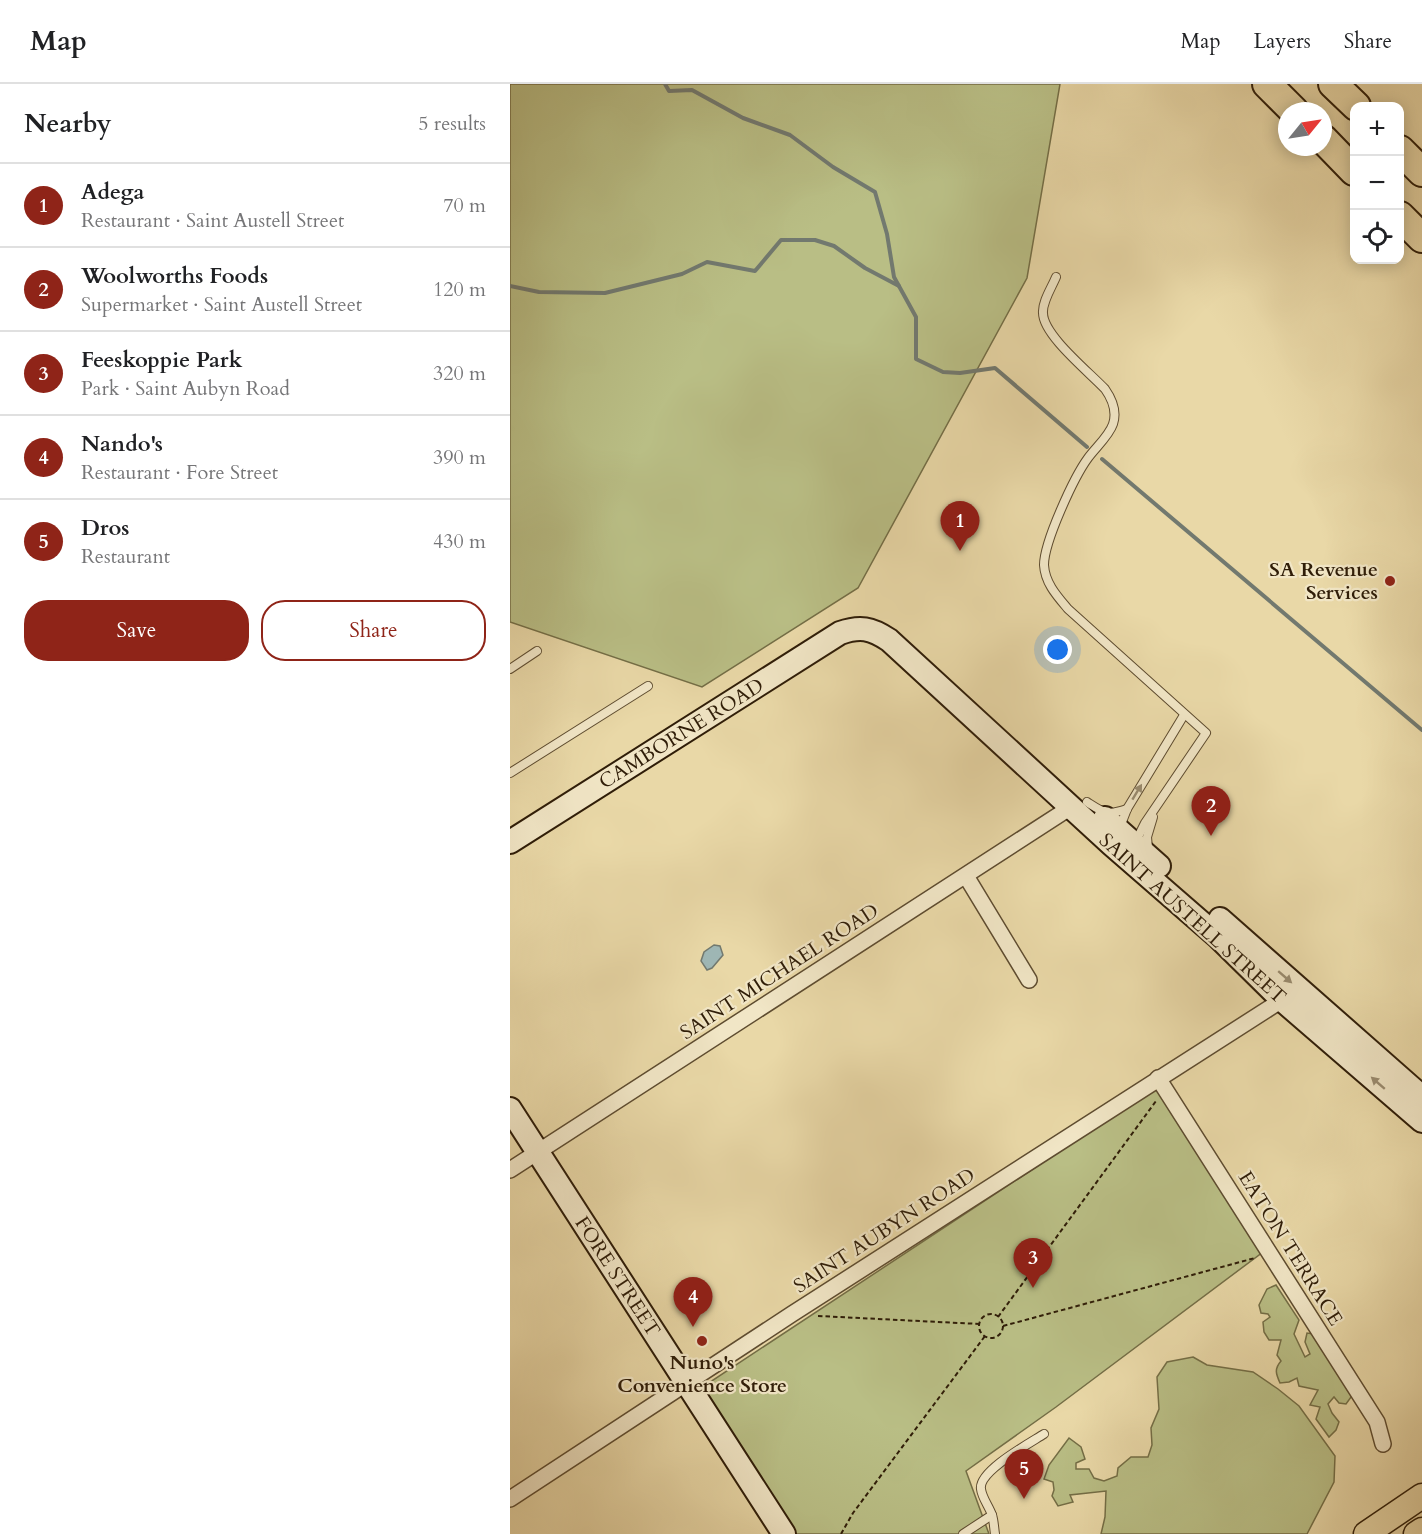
<!DOCTYPE html>
<meta charset="utf-8">
<style>
body{margin:0;font-family:Cardo,serif;background:#f6f6f6;color:#202124}
.controls{position:absolute;right:18px;top:18px;display:grid;overflow:hidden;border-radius:12px;box-shadow:0 3px 15px #0003}
.controls button{width:54px;height:54px;display:grid;place-items:center;padding:0;border:0;border-bottom:2px solid #e0e0e0;background:#fff;color:#202124;font:30px sans-serif}
.compass{position:absolute;left:768px;top:18px;width:54px;height:54px;border-radius:50%;background:#fff;box-shadow:0 3px 15px #0003;rotate:60deg}
.you{position:absolute;left:548px;top:566px;width:21px;height:21px;margin:-15px;border:4px solid #fff;border-radius:50%;background:#1a73e8;box-shadow:0 0 0 9px #1a73e833}
.badge{display:grid;place-items:center;width:39px;height:39px;border-radius:50%;background:#8f2418;color:#fff;font-size:20px;font-weight:700}
.pin{position:absolute;translate:-50% -50px;filter:drop-shadow(0 2px 3px #0008)}
.pin::after{content:'';position:absolute;top:32px;width:21px;height:18px;background:inherit;clip-path:polygon(0 0,100% 0,50% 100%)}
.list{margin:0;padding:0;list-style:none}
h2{display:flex;justify-content:space-between;align-items:center;height:78px;margin:0;padding:0 24px;font-size:26px}
h2 small{font-size:20px;font-weight:400;color:#757577}
.list li{display:grid;grid-template-columns:39px 1fr auto;gap:18px;align-items:center;box-sizing:border-box;height:84px;padding:0 24px;border-top:2px solid #e0e0e0}
.list b{display:block;font-size:22px;white-space:nowrap}
.list p{margin:0;font-size:20px;white-space:nowrap;color:#757577}
.list em{font-size:20px;font-style:normal;color:#757577}
.actions{display:flex;gap:12px;padding:18px 24px}
.actions a{flex:1;padding:14px 0;border:2px solid #8f2418;border-radius:24px;text-align:center;font-size:21px;color:#8f2418}
.actions .main{background:#8f2418;color:#fff}
.icon{flex:none;width:33px;height:33px;fill:none;stroke:currentColor;stroke-width:2;stroke-linecap:round;stroke-linejoin:round}
.map{position:relative;flex:none;width:912px;height:1450px;overflow:hidden}
header{display:flex;align-items:center;gap:36px;box-sizing:border-box;height:84px;padding:0 30px;background:#fff;border-bottom:2px solid #e0e0e0}
header strong{font-size:28px}
nav{display:flex;gap:33px;margin-inline-start:auto;font-size:21px}
main{display:flex}
aside{flex:1;background:#fff}
.map>svg:first-child{display:block}
.green{fill:#b9be85;stroke:#746e46;stroke-width:1.5}
.water{fill:#9eb6b4;stroke:#72796f;stroke-width:1.5}
.lines{fill:none;stroke-linecap:round;stroke-linejoin:round}
.stream{stroke:#72796f;stroke-width:4}
.lane-casing{stroke:#5e4c30;stroke-width:10}
.street-casing{stroke:#5e4c30;stroke-width:18}
.secondary-casing{stroke:#2f1d08;stroke-width:26}
.primary-casing{stroke:#2f1d08;stroke-width:27}
.highway-casing{stroke:#2f1d08;stroke-width:32}
.path{stroke:#2f1d08;stroke-width:2;stroke-dasharray:4.5 3;stroke-linecap:butt}
.lane{stroke:#f1e6c6;stroke-width:8}
.street{stroke:#f1e6c6;stroke-width:15}
.secondary{stroke:#f1e6c6;stroke-width:22}
.primary{stroke:#e9d8a7;stroke-width:24}
.highway{stroke:#e9d8a7;stroke-width:28}
.oneway{fill:#9a8c70}
.poi-dot{fill:#8f2418;stroke:#f1e6c6;stroke-width:2}
.labels{text-anchor:middle;stroke-width:4.5;stroke-linejoin:round;paint-order:stroke}
.poi-label{font-size:20px;font-weight:bold;fill:#2f1d08;stroke:#f1e6c6;text-anchor:end}
.street-label{font-size:20px;fill:#2f1d08;stroke:#f1e6c6}
</style>
<header>
<strong>Map</strong>
<nav><a>Map</a><a>Layers</a><a>Share</a></nav>
</header>
<main>
<aside>
<h2>Nearby<small>5 results</small></h2>
<ul class="list">
<li><span class="badge">1</span><div><b>Adega</b><p>Restaurant · Saint Austell Street</p></div><em>70 m</em></li>
<li><span class="badge">2</span><div><b>Woolworths Foods</b><p>Supermarket · Saint Austell Street</p></div><em>120 m</em></li>
<li><span class="badge">3</span><div><b>Feeskoppie Park</b><p>Park · Saint Aubyn Road</p></div><em>320 m</em></li>
<li><span class="badge">4</span><div><b>Nando's</b><p>Restaurant · Fore Street</p></div><em>390 m</em></li>
<li><span class="badge">5</span><div><b>Dros</b><p>Restaurant</p></div><em>430 m</em></li>
</ul>
<div class="actions"><a class="main">Save</a><a>Share</a></div>
</aside>
<div class="map">
<svg width="912" height="1450" viewBox="0 0 912 1450">
<rect width="100%" height="100%" fill="#e9d8a7"/>
<filter id="stains"><feTurbulence type="fractalNoise" baseFrequency=".00333" numOctaves="4"/><feColorMatrix values="0 0 0 0 .2 0 0 0 0 .09 0 0 0 0 .02 0 0 0 .5 -.17"/></filter>
<radialGradient id="worn" r=".72"><stop offset=".6" stop-color="#630" stop-opacity="0"/><stop offset="1" stop-color="#630" stop-opacity=".3"/></radialGradient>
<g class="green">
<polygon points="0,0 550,0 517,194 348,504 192,603 0,538"/>
<polygon points="647,1003 753,1168 546,1323 456,1387 479,1450 276,1450 185,1308"/>
<path d="M766,1201l23,35 -5,14 11,23 5,-3 -5,-12 2,-9 7,1 40,59 -8,11 -7,-1 -5,-6 -6,7 4,9 7,9 -3,8 -7,7 -13,-18 4,-12 -10,-2 8,-15 -19,-4 -2,-8 -8,4 -9,1c-4,-9 -6,-14 1,-22l-4,-6 4,-15h-12l-5,-8 -1,-10 7,-5 -2,-3 -7,-1 -2,-8 8,-16z"/>
<polygon points="683,1273 697,1281 743,1288 768,1305 789,1322 825,1372 824,1398 797,1450 591,1450 595,1433 596,1407 560,1411 563,1418 548,1422 542,1412 544,1406 543,1398 534,1395 539,1381 559,1354 571,1363 575,1375 566,1379 566,1385 579,1385 584,1394 594,1397 607,1392 608,1384 621,1373 638,1373 642,1361 641,1344 649,1325 647,1293 657,1278"/>
</g>
<polygon class="water" points="204,861 210,862 213,871 202,884 197,886 191,877 194,868"/>
<g class="lines">
<g class="stream">
<polyline points="155,0 159,7 182,6 233,34 280,51 323,83 365,108 377,150 384,193 406,233 406,275 433,288 450,289 485,284 577,363"/>
<polyline points="0,202 29,208 95,209 172,190 197,178 245,187 271,156 305,156 324,162 355,184 389,202"/>
<polyline points="592,375 912,646"/>
</g>
<defs>
<g id="lane">
<path d="M546,193c-4,10 -14,25 -13,36 0,22 46,59 62,76 7,10 12,23 8,35 -4,12 -17,23 -25,34 -14,19 -44,84 -44,107 1,18 13,31 24,44l138,124 -61,90 -9,18"/>
<polyline points="0,585 27,567"/>
<polyline points="0,689 138,602"/>
<path d="M577,718c17,11 20,14 40,7"/>
<polyline points="610,743 617,725 674,631"/>
<polyline points="638,764 637,753 643,733"/>
<polyline points="453,1450 482,1431"/>
<path d="M485,1450c-1,-6 -1,-13 -3,-19 -3,-9 -10,-17 -11,-26 -3,-18 49,-46 63,-55"/>
</g>
<g id="street">
<polyline points="456,792 519,896"/>
<polyline points="648,994 867,1338 873,1360"/>
<polyline points="0,1086 561,723"/>
<polyline points="0,1415 282,1230 772,916"/>
</g>
<g id="secondary">
<polyline points="595,734 649,782"/>
<path d="M0,758l330,-209c20,-7 31,-5 49,7l222,204 107,93 64,63 140,121"/>
<polyline points="710,835 912,1013"/>
<polyline points="0,1025 274,1450"/>
</g>
<g id="primary">
<polyline points="856,1450 912,1412"/>
<polyline points="906,1450 912,1446"/>
</g>
<g id="highway">
<polyline points="757,0 784,27"/>
<polyline points="823,0 846,22"/>
<polyline points="813,55 844,87"/>
<polyline points="890,66 912,88"/>
<polyline points="890,132 912,154"/>
</g>
</defs>
<use href="#lane" class="lane-casing"/>
<use href="#street" class="street-casing"/>
<use href="#secondary" class="secondary-casing"/>
<use href="#primary" class="primary-casing"/>
<use href="#highway" class="highway-casing"/>
<g class="path">
<circle cx="481" cy="1242" r="12"/>
<polyline points="308,1232 470,1240"/>
<polyline points="488,1233 646,1017"/>
<polyline points="493,1242 745,1174"/>
<polyline points="331,1450 343,1429 475,1252"/>
</g>
<use href="#lane" class="lane"/>
<use href="#street" class="street"/>
<use href="#secondary" class="secondary"/>
<use href="#primary" class="primary"/>
<use href="#highway" class="highway"/>
</g>
<defs><path id="oneway-solid" d="M-6-.8H1V-3.2L6.5 0L1 3.2V.8H-6Z" transform="scale(1.5)"/></defs>
<g class="oneway">
<use href="#oneway-solid" transform="translate(627 708) rotate(-59)"/>
<use href="#oneway-solid" transform="translate(775 893) rotate(41)"/>
<use href="#oneway-solid" transform="translate(868 999) rotate(-139)"/>
</g>
<g class="poi-dot">
<circle cx="880" cy="497" r="6"/>
<circle cx="192" cy="1257" r="6"/>
</g>
<g class="labels">
<g class="poi-label">
<text x="868" y="492">SA Revenue<tspan x="868" dy="23">Services</tspan></text>
<text x="192" y="1285" text-anchor="middle">Nuno's<tspan x="192" dy="23">Convenience Store</tspan></text>
</g>
<g class="street-label">
<text transform="translate(171 649) rotate(-32)" y="7">CAMBORNE ROAD</text>
<text transform="translate(683 834) rotate(42)" y="7">SAINT AUSTELL STREET</text>
<text transform="translate(269 887) rotate(-33)" y="7">SAINT MICHAEL ROAD</text>
<text transform="translate(374 1146) rotate(-33)" y="7">SAINT AUBYN ROAD</text>
<text transform="translate(781 1164) rotate(58)" y="7">EATON TERRACE</text>
<text transform="translate(108 1192) rotate(57)" y="7">FORE STREET</text>
</g>
</g>
<rect width="100%" height="100%" filter="url(#stains)"/>
<rect width="100%" height="100%" fill="url(#worn)"/>
</svg>
<div class="controls">
<button>+</button>
<button>−</button>
<button><svg class="icon" aria-label="locate" viewBox="0 0 24 24"><circle cx="12" cy="12" r="6"/><path d="M12 2v4M12 18v4M2 12h4M18 12h4"/></svg></button>
</div>
<svg class="compass" viewBox="-18 -18 36 36"><path d="M0-13l5 13h-10z" fill="#e53935"/><path d="M0 13l5-13h-10z" fill="#757577"/></svg>
<div class="you"></div>
<div class="pin badge" style="left:450px;top:467px">1</div>
<div class="pin badge" style="left:701px;top:752px">2</div>
<div class="pin badge" style="left:523px;top:1204px">3</div>
<div class="pin badge" style="left:183px;top:1243px">4</div>
<div class="pin badge" style="left:514px;top:1415px">5</div>
</div>
</main>
